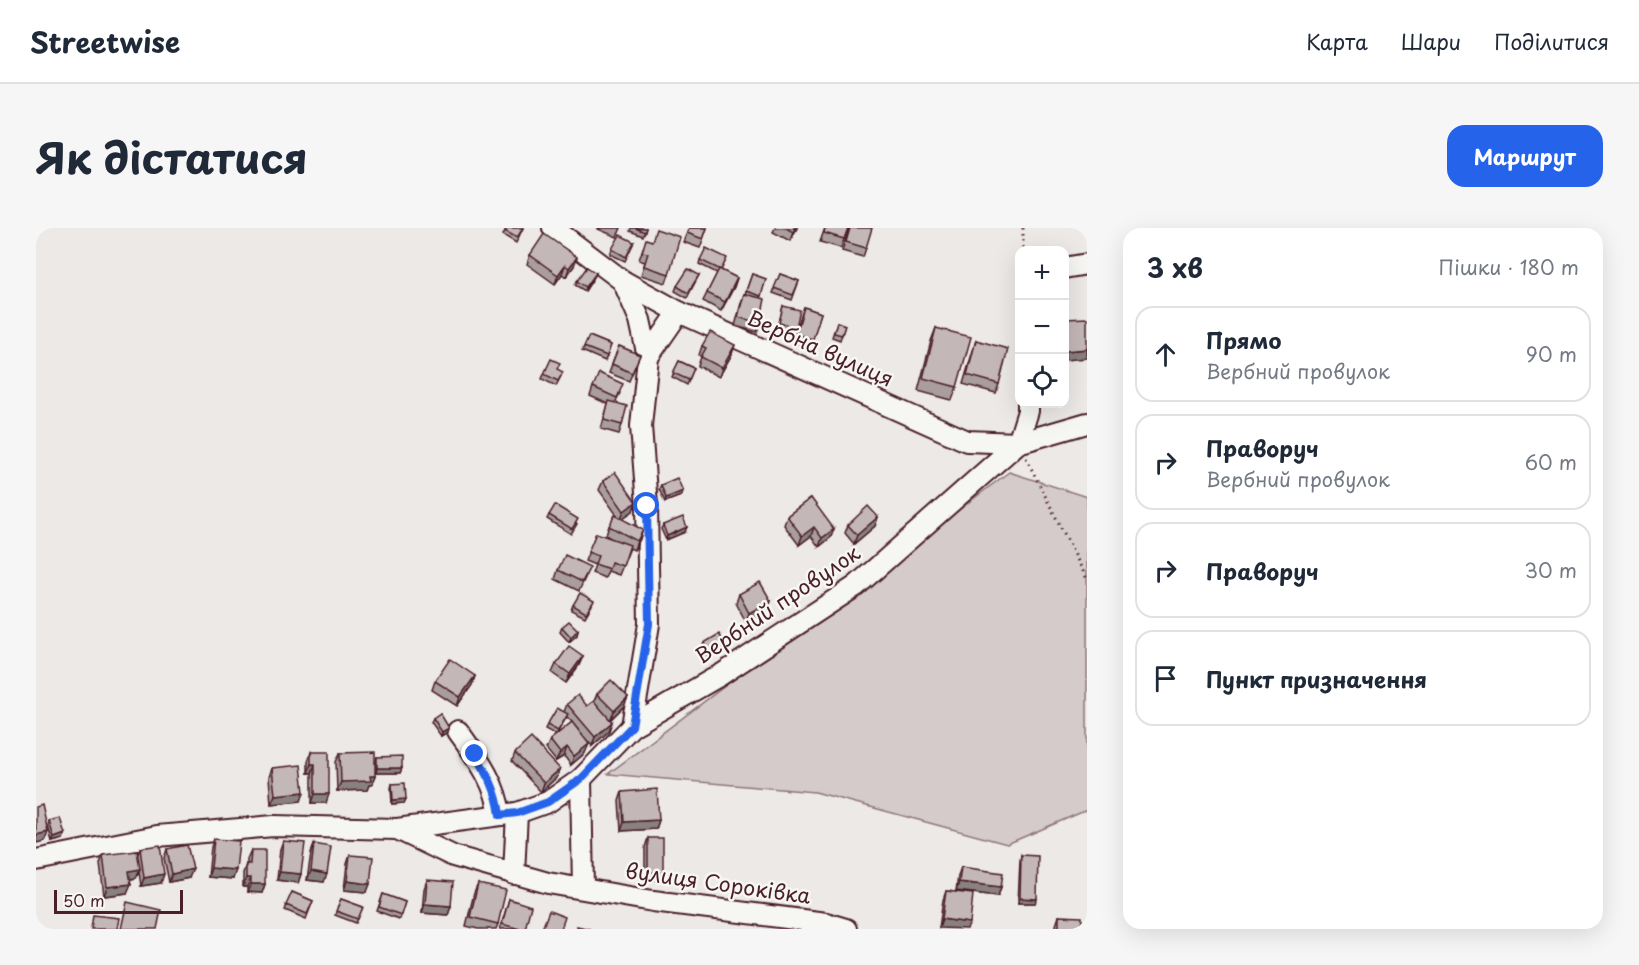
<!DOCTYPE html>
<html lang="uk">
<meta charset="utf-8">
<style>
body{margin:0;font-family:"Playpen Sans",sans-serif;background:#f6f6f7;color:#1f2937}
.controls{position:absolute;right:18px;top:18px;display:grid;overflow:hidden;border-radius:12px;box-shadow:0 6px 24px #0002}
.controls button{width:54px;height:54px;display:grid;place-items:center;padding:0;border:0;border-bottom:2px solid #e0e1e3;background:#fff;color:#1f2937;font:30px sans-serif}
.scale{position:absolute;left:18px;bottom:15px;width:129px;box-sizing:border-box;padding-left:6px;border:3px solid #4a1f2b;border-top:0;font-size:16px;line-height:21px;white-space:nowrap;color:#4a1f2b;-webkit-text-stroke:4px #f6f6f2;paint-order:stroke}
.stop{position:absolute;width:18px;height:18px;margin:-14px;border:4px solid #2563eb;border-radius:50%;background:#fff}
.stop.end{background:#2563eb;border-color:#fff;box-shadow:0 2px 6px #0008}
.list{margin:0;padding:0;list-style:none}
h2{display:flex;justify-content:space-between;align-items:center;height:78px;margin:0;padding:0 24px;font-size:26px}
h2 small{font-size:20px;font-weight:400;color:#747a83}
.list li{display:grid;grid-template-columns:39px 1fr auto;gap:18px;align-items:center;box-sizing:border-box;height:96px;margin:0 12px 12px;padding:0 12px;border:2px solid #e0e1e3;border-radius:18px}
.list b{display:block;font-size:22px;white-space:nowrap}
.list p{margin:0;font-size:20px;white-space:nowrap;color:#747a83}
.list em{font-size:20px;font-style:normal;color:#747a83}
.icon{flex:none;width:33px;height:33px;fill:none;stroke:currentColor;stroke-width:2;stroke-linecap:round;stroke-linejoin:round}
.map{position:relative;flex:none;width:1051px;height:701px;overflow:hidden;border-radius:18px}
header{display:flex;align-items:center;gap:36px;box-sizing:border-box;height:84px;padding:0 30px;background:#fff;border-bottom:2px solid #e0e1e3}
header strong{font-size:28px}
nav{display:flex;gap:33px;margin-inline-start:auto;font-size:21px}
.intro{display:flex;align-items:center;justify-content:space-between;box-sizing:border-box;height:144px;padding:0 36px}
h1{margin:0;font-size:42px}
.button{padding:15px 27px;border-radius:18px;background:#2563eb;color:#fff;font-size:21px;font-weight:700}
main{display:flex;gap:36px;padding:0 36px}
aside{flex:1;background:#fff;border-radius:18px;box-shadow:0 6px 24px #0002}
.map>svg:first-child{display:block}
.green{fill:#d4cbca;stroke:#8f757a;stroke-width:1.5}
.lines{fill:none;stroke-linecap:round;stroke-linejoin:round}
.minor-casing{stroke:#4a1f2b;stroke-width:24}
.path{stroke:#4a1f2b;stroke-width:3;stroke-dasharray:1.5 4.5;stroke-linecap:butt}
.minor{stroke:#f6f6f2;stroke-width:20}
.wall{fill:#a99d9d;stroke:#4a1f2b;stroke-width:1.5;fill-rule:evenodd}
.shaded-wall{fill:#898080;stroke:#4a1f2b;stroke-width:1.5}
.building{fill:#c4b7b7;stroke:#4a1f2b;stroke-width:1.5}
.route{stroke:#2563eb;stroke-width:8}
.labels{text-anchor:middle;stroke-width:5;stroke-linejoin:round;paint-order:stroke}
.street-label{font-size:21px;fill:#4a1f2b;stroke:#f6f6f2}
</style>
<header>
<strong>Streetwise</strong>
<nav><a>Карта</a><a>Шари</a><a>Поділитися</a></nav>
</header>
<div class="intro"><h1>Як дістатися</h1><a class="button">Маршрут</a></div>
<main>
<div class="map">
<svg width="1051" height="701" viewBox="0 0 1051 701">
<rect width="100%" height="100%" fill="#ece9e6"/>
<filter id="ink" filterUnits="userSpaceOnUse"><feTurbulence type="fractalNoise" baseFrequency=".0167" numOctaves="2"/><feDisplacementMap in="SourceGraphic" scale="12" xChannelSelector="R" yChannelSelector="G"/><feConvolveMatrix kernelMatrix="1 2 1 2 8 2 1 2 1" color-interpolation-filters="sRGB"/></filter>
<g filter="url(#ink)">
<polygon class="green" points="973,244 1051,269 1051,582 971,616 779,564 572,546"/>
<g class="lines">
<defs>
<g id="minor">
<polyline points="517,0 587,53 643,84 931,213 982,215 1051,195"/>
<polyline points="1028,40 1051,36"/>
<polyline points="587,53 604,92 612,129 605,198 611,278 613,396 596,498"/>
<polyline points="612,129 643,84"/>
<path d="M422,503c19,27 38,51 42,84"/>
<polyline points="545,551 547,660"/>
<polyline points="361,601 481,585 512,574 545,551 596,498 686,446 820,358 982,215 992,183 992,176"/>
<polyline points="0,632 121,608 238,598 361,601 417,628 512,655 617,673 790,695 810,701"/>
<polyline points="478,646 481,585"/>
</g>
</defs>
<use href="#minor" class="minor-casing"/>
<g class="path">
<polyline points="987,0 987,22"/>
<polyline points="990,230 1051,351"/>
</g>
<use href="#minor" class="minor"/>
</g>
<g class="wall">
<polygon points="487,0 480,15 467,7 469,3"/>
<polygon points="562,0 585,0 581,9 562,1"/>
<polygon points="595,0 610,0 607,8 594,3"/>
<polygon points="653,0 671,0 664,20 647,14"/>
<polygon points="739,0 761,0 754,13 737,4"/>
<polygon points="789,0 812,0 805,20 784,14"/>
<polygon points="813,0 830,20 827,29 806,23"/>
<polygon points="598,14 589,33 574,26 576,21"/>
<polygon points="607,20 633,46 630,55 605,47 609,34 603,32"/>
<polygon points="494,27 538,38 530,49 526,46 519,56 491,36"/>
<polygon points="664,32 689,34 685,42 701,50 698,59 685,83 667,73 681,45 663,36"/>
<polygon points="560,45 558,49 549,63 539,57 541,53"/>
<polygon points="716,46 730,51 724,69 724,95 721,104 699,98 705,75 708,66 709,66"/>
<polygon points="744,46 763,53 756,72 737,65"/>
<polygon points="663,47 651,70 639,63 641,58"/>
<polygon points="747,78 760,99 758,103 742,100"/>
<polygon points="768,79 785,85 773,120 756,114"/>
<polygon points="801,94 809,97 804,112 796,109"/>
<polygon points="900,100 921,159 916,172 882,163 895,113"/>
<polygon points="553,108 575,117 569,133 546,123"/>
<polygon points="940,112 963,156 960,165 927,156"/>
<polygon points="583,118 604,127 593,153 573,145"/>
<polygon points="666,118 696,126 683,149 662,138 665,129 663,127"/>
<polygon points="643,133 658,140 651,157 636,149"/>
<polygon points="521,141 525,148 520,158 506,151 508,146"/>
<polygon points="557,159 584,165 579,175 586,197 583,206 565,201 572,176 554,168"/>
<polygon points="567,253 597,283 585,291 604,311 598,322 594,320 583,347 572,343 569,350 556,345 559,337 549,333 560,305 576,311 570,307 573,298 583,290 563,262"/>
<polygon points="625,257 647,263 645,268 629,274 623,261"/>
<polygon points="775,270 795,309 783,319 775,308 763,317 748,297 751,288"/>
<polygon points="513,287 541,296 535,306 511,291"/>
<polygon points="842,289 839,298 818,316 809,305 812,297"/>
<polygon points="627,297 649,304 630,312 625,301"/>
<polygon points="522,342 550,348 543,363 519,351"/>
<polygon points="703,366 732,382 710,394 700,375"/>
<polygon points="537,377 556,377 549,389 535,382"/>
<polygon points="526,399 541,407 533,414 524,404"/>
<polygon points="668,415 689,415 687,420 671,429 666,419"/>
<polygon points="547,428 543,437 530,455 516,445 520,436"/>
<polygon points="439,448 436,457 421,478 396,462 399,453"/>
<path d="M561,466l31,3 -4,9 -14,14 -1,11 -17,15 -19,-22 12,29 -14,12 -7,-9 -8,5 -10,-12 4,-9 6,-5 -11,-6 2,-4 17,-13 3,-8 20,2 7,-5zM531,489l5,5 -16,13 10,-17z"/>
<polygon points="397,490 413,500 412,504 405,508 395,494"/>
<polygon points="275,524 290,575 276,575 276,545 272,545 272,533"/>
<polygon points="304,525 339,548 336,557 333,557 331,562 301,563 300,534"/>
<polygon points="479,525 521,549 505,564 476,533"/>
<polygon points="341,529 366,540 364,545 340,545 340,533"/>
<polygon points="236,540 268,564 265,573 235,576 233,549"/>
<polygon points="356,556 370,571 368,575 356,576 355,560"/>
<polygon points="586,564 623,592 620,601 585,603 583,573"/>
<polygon points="13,593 27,611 16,614 12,598"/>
<polygon points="612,610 627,644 624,652 609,652 609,619"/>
<polygon points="178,611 197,651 172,649 175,619"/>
<polygon points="247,613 265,646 262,655 241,652 244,621"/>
<polygon points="278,616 288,654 271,652 275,625"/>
<polygon points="104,620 125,655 105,658 103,644 100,650 94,651 91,665 68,668 64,636 67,627 102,626"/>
<polygon points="131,621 153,650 133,654 128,630"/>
<polygon points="215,622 229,656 226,665 211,664 211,659 207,659 207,645 210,636 211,636 211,631"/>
<polygon points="314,627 331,664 308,662 311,636"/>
<polygon points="985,627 1001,671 999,675 982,675 984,632"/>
<polygon points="925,639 965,659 962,668 920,663 922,648"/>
<polygon points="391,652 415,678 412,687 386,685 388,661"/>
<polygon points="442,656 462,696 460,701 442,701 430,698 438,665"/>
<polygon points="910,663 937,666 903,700 907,672"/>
<polygon points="256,664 277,673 270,691 249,682"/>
<polygon points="347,666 369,674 363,691 341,683"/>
<polygon points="305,671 327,679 320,695 299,687"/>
<polygon points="473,671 489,701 464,701"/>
<polygon points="1023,688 1046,701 1020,701 1020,697"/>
</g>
<g class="shaded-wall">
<polygon points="759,0 761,0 754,13 757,4"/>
<polygon points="541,29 538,38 530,49 533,40"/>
<polygon points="529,37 526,46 519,56 522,47"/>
<polygon points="560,45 558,49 549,63 550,59"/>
<polygon points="701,50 698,59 685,83 689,74"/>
<polygon points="699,117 696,126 683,149 686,140"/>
<polygon points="1051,121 1051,130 1029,132 1029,123"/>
<polygon points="647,263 645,268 629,274 630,270"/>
<polygon points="600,274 597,283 584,292 588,283"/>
<polygon points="842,289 839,298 818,316 821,307"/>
<polygon points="651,299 649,304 630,312 631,308"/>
<polygon points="778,299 775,308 763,317 766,308"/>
<polygon points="798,301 795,309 783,319 786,310"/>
<polygon points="607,302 604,311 598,322 601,313"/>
<polygon points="735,373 732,382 710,394 713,385"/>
<polygon points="542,402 541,407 533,414 535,409"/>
<polygon points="689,415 687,420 671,429 673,424"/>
<polygon points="547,428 543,437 530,455 534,446"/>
<polygon points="439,448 436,457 421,478 424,469"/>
<polygon points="592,469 588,478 574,492 578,483"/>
<polygon points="576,494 573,503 556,518 559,509"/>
<polygon points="413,500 412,504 405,508 406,504"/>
<polygon points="553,516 549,525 535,537 538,528"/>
<polygon points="531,519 528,528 520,533 524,525"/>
<polygon points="275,536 279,536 276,545 272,545"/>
<polygon points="341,540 366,540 364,545 340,545"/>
<polygon points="524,541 521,549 505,564 508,555"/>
<polygon points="334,548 339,548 336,557 333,557 331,562 301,563 305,554"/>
<polygon points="268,564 265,573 235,576 239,567"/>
<polygon points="279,566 293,566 290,575 276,575"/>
<polygon points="370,571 368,575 356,576 357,572"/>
<polygon points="623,592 620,601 585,603 588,594"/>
<polygon points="12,604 9,613 0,615 0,607"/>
<polygon points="29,606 27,611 16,614 18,610"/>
<polygon points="175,640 200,642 197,651 172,649"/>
<polygon points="104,641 100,650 90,652 93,643"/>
<polygon points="157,641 153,650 133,654 136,646"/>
<polygon points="275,643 291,646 288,654 271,652"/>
<polygon points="244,644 265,646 262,655 241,652"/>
<polygon points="612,644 627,644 624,652 609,652"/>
<polygon points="128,646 125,655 105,658 108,650"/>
<polygon points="210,650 215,650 211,659 207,659"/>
<polygon points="311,653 334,656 331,664 308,662"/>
<polygon points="923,654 965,659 962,668 920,663"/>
<polygon points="95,656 91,665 68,668 71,659"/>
<polygon points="215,656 229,656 226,665 211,664"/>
<polygon points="984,670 1001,671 999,675 982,675"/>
<polygon points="389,676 415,678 412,687 386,685"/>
<polygon points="906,691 934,695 931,701 903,700"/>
</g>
<g class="building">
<polygon points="471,0 487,0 481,10 469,3"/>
<polygon points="599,0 610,0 609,4"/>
<polygon points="653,0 671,0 667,11 651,5"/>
<polygon points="750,0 759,0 757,4"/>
<polygon points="789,0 812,0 808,11 788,5"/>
<polygon points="814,0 836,0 830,20 810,14"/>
<polygon points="620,1 644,9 633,46 608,38 612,25 606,24 610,11 616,13"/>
<polygon points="508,6 541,29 533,40 529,37 522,47 494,27"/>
<polygon points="584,7 598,14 590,29 576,21"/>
<polygon points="670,20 691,30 685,42 664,32"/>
<polygon points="551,39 560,45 550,59 541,53"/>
<polygon points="652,41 663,47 652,65 641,58"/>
<polygon points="683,41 701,50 689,74 671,65"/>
<polygon points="716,46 730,51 725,68 710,63"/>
<polygon points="744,46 763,53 757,67 738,60"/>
<polygon points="708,66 729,71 724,95 702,89"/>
<polygon points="747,78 764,82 760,99 743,95"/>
<polygon points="768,79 785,85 777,111 760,106"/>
<polygon points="1051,90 1051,121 1029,123 1029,91"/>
<polygon points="801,94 809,97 806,107 798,105"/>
<polygon points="900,100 935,109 921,159 887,150"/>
<polygon points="674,104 699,117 686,140 665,129 670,120 666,118"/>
<polygon points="553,108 575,117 571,128 548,119"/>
<polygon points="940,112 972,121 963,156 931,147"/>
<polygon points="583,118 604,127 596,145 576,136"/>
<polygon points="515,131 524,135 521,141 527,144 522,153 508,146"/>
<polygon points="643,133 658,140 653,152 637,145"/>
<polygon points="563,145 587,156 581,170 557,159"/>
<polygon points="573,173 591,178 586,197 568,192"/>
<polygon points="579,244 600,274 588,283 567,253"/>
<polygon points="641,250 647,263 630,270 625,257"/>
<polygon points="775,270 798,301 786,310 778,299 766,308 751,288"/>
<polygon points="519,277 542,291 536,301 513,287"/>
<polygon points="832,278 842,289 821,307 812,297"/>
<polygon points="579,287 607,302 601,313 573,298"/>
<polygon points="647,289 651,299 631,308 627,297"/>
<polygon points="560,305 594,317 587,338 575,334 573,341 559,336 562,328 552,324"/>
<polygon points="529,327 554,339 546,354 522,342"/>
<polygon points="724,354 735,373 713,385 703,366"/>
<polygon points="544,365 558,373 550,385 537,377"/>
<polygon points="533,393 542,402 535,409 526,399"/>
<polygon points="683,406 689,415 673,424 668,415"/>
<polygon points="533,418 547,428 534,446 520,436"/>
<polygon points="414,431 439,448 424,469 399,453"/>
<polygon points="575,452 592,469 578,483 561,466"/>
<polygon points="542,467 551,478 558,473 576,494 559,509 531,476"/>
<polygon points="521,480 532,486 522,503 511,497"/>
<polygon points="404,485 413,500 406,504 397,490"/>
<polygon points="536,494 553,516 538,528 531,519 524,525 514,512"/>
<polygon points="495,510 524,541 508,555 479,525"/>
<polygon points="275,524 293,524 293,566 279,566 279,536 275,536"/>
<polygon points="339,524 339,548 334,548 335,553 305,554 304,525"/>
<polygon points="366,528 366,540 341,540 341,529"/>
<polygon points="265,537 268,564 239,567 236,540"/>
<polygon points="369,555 370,571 357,572 356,556"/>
<polygon points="621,561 623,592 588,594 586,564"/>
<polygon points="6,577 12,604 0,607 0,579"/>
<polygon points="24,590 29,606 18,610 13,593"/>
<rect x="612" y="610" width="15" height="34"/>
<polygon points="178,611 203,613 200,642 175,640"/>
<polygon points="247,613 269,615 265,646 244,644"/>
<polygon points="278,616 295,619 291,646 275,643"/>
<polygon points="124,617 128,646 108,650 104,620"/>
<polygon points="151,617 157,641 136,646 131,621"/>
<polygon points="215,622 229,622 229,656 215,656 215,650 210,650 210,636 214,636"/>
<polygon points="101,623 104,641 93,643 95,656 71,659 67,627"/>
<polygon points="314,627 337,629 334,656 311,653"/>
<polygon points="985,627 1002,628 1001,671 984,670"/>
<polygon points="925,639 967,645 965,659 923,654"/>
<polygon points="391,652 417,654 415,678 389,676"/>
<polygon points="442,656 470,662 462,696 434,689"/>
<polygon points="910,663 937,666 934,695 906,691"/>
<polygon points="256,664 277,673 271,686 250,677"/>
<polygon points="347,666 369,674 365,687 343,679"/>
<polygon points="305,671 327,679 322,691 300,683"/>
<polygon points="473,671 495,678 489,701 484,701 466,696"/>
<polygon points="91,674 125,682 121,701 85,701"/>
<polygon points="513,683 529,689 525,701 506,701"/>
<polygon points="57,687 83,690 81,701 55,701"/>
<polygon points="1023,688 1046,689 1046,701 1023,701"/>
<polygon points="541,698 554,701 541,701"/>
</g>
</g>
<g class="lines" filter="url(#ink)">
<path class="route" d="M439,526c13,20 22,37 25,61l17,-2 31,-11 33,-23 51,-53 17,-102 -2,-118"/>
</g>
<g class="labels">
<g class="street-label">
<text transform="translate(784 121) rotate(24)" y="7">Вербна вулиця</text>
<text transform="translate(742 377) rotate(-34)" y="7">Вербний провулок</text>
<text transform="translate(682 656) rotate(8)" y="7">вулиця Сороківка</text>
</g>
</g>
</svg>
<div class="controls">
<button>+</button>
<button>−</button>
<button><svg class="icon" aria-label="locate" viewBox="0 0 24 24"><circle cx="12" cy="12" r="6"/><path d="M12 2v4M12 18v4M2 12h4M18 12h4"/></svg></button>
</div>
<div class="scale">50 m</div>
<div class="stop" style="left:611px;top:278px"></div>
<div class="stop end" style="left:439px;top:526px"></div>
</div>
<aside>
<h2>3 хв<small>Пішки · 180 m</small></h2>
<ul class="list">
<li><svg class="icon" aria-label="ahead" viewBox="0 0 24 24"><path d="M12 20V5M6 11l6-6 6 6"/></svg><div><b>Прямо</b><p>Вербний провулок</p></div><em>90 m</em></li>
<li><svg class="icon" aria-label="right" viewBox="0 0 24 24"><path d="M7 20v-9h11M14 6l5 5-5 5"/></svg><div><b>Праворуч</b><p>Вербний провулок</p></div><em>60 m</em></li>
<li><svg class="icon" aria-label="right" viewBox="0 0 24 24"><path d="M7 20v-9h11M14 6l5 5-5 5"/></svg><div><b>Праворуч</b></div><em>30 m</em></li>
<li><svg class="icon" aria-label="arrive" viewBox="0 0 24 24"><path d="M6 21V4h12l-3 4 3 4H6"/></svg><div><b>Пункт призначення</b></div></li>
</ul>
</aside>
</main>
